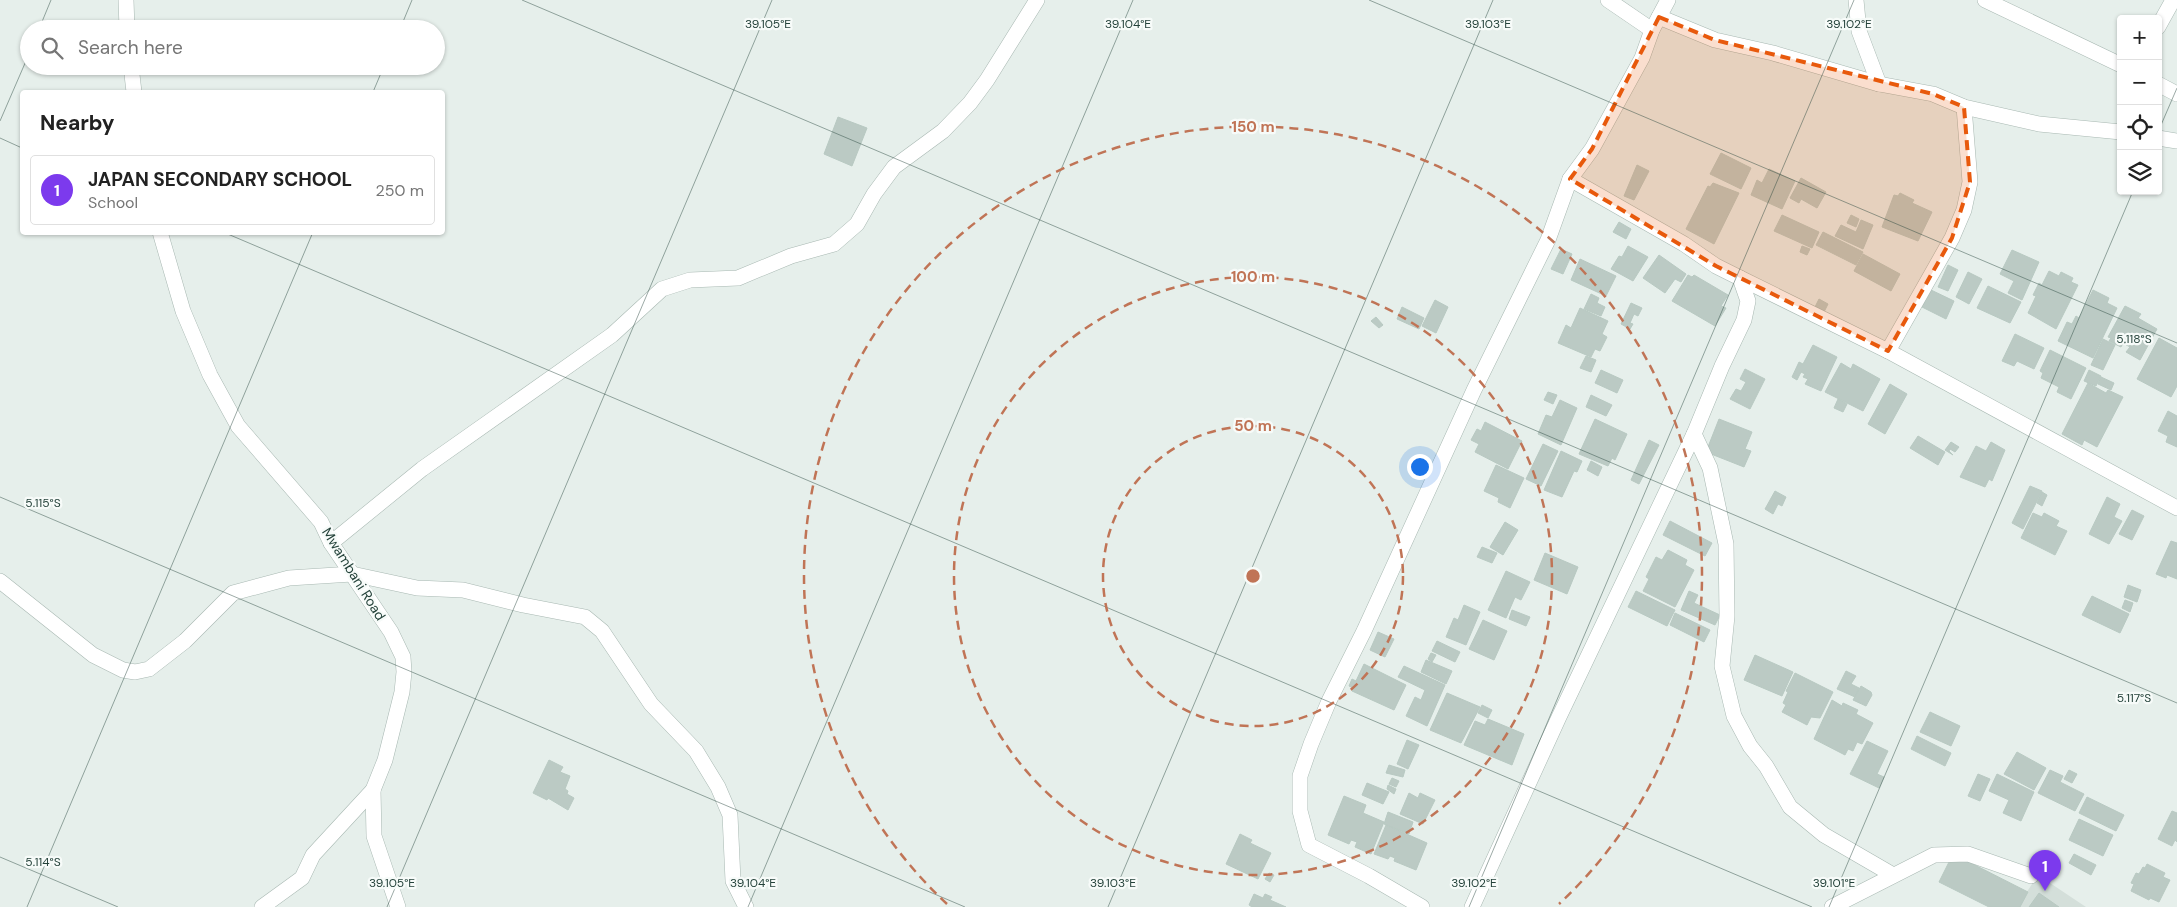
<!DOCTYPE html>
<meta charset="utf-8">
<style>
body{margin:0;font-family:"DM Sans",sans-serif;background:#f2f2f2;color:#222}
.controls{position:absolute;right:15px;top:15px;display:grid;overflow:hidden;border-radius:5px;box-shadow:0 1px 4px #0004}
.controls button{width:45px;height:45px;display:grid;place-items:center;padding:0;border:0;border-bottom:1px solid #e0e0e0;background:#fff;color:#222;font:25px sans-serif}
.you{position:absolute;left:1419px;top:466px;width:18px;height:18px;margin:-12px;border:4px solid #fff;border-radius:50%;background:#1a73e8;box-shadow:0 0 0 8px #1a73e833}
.badge{display:grid;place-items:center;width:32px;height:32px;border-radius:50%;background:#7c3aed;color:#fff;font-size:16px;font-weight:700}
.pin{position:absolute;translate:-50% -41px;filter:drop-shadow(0 1px 2px #0008)}
.pin::after{content:'';position:absolute;top:26px;width:18px;height:15px;background:inherit;clip-path:polygon(0 0,100% 0,50% 100%)}
.list{margin:0;padding:0;list-style:none}
h2{display:flex;justify-content:space-between;align-items:center;height:65px;margin:0;padding:0 20px;font-size:21px}
h2 small{font-size:16px;font-weight:400;color:#767676}
.list li{display:grid;grid-template-columns:32px 1fr auto;gap:15px;align-items:center;box-sizing:border-box;height:70px;margin:0 10px 10px;padding:0 10px;border:1px solid #e0e0e0;border-radius:5px}
.list b{display:block;font-size:19px;white-space:nowrap}
.list p{margin:0;font-size:16px;white-space:nowrap;color:#767676}
.list em{font-size:16px;font-style:normal;color:#767676}
.icon{flex:none;width:28px;height:28px;fill:none;stroke:currentColor;stroke-width:2;stroke-linecap:round;stroke-linejoin:round}
.map{position:relative;flex:none;width:2177px;height:907px;overflow:hidden}
.search{position:absolute;background:#fff;box-shadow:0 1px 4px #0004;left:20px;top:20px;width:425px;height:55px;display:flex;align-items:center;gap:12px;box-sizing:border-box;padding:0 18px;border-radius:28px;color:#767676;font-size:19px}
.panel{position:absolute;background:#fff;box-shadow:0 1px 4px #0004;left:20px;top:90px;width:425px;height:145px;border-radius:5px}
.map>svg:first-child{display:block}
.built{fill:#d4dfda}
.building{fill:#bbcac4;stroke:#b8c9c2}
.lines{fill:none;stroke-linecap:round;stroke-linejoin:round}
.minor-casing{stroke:#a8b8b2;stroke-width:16}
.minor{stroke:#fff;stroke-width:15}
.marked{fill:#e8590c;fill-opacity:0.2;stroke:#e8590c;stroke-width:4;stroke-dasharray:10 6;stroke-linejoin:round}
.ticks{fill:none;stroke:#24423a;stroke-width:1;stroke-opacity:0.45}
.ring{fill:none;stroke:#c07456;stroke-width:2.5;stroke-dasharray:9 6}
.labels{text-anchor:middle;stroke-width:4.5;stroke-linejoin:round;paint-order:stroke}
.street-label{font-size:14px;fill:#24423a;stroke:#f7fbf9}
.ticks-label{font-size:12px;text-anchor:middle;fill:#24423a;stroke:#f7fbf9;stroke-width:4.5;stroke-linejoin:round;paint-order:stroke}
.centre{fill:#c07456;stroke:#f7fbf9;stroke-width:2.5}
.ring-label{font-size:15px;text-anchor:middle;font-weight:bold;fill:#c07456;stroke:#f7fbf9;stroke-width:4.5;stroke-linejoin:round;paint-order:stroke}
</style>
<div class="map">
<svg width="2177" height="907" viewBox="0 0 2177 907">
<rect width="100%" height="100%" fill="#e6efeb"/>
<polygon class="built" points="2038,875 2086,907 2017,907"/>
<g class="building">
<polygon points="838,117 867,128 852,166 824,154"/>
<polygon points="1721,153 1751,168 1741,189 1710,174"/>
<polygon points="1637,165 1649,171 1634,200 1624,196"/>
<polygon points="1769,169 1795,181 1782,209 1751,195 1757,180 1762,183"/>
<polygon points="1801,178 1826,192 1817,208 1801,199 1799,203 1790,198"/>
<polygon points="1713,183 1739,193 1714,244 1686,229 1708,186 1710,187"/>
<polygon points="1900,193 1914,200 1912,203 1932,212 1918,241 1882,227 1894,195 1898,196"/>
<polygon points="1782,215 1819,232 1812,248 1774,231"/>
<polygon points="1851,215 1859,219 1856,227 1847,223"/>
<polygon points="1861,220 1873,225 1863,249 1835,236 1841,225 1856,232"/>
<polygon points="1619,222 1631,229 1626,239 1613,232"/>
<polygon points="1823,232 1863,252 1856,265 1816,245"/>
<polygon points="1628,246 1648,257 1633,281 1611,269 1619,256 1622,257"/>
<polygon points="1802,246 1810,249 1807,255 1800,252"/>
<polygon points="1561,249 1572,254 1563,274 1551,269"/>
<polygon points="2012,250 2039,262 2022,300 2008,293 2014,281 2000,274"/>
<polygon points="1863,254 1900,274 1891,291 1854,271"/>
<polygon points="1659,255 1686,274 1681,282 1675,279 1665,293 1643,278"/>
<polygon points="1580,259 1616,276 1606,296 1571,280"/>
<polygon points="1948,265 1958,270 1948,291 1938,287"/>
<polygon points="2049,271 2059,276 2061,272 2073,278 2071,282 2078,285 2056,329 2028,313 2036,296 2033,295 2039,283 2042,285"/>
<polygon points="1968,272 1982,279 1969,304 1956,297"/>
<polygon points="1688,275 1692,277 1694,275 1728,295 1721,306 1726,308 1715,326 1672,301"/>
<polygon points="1988,286 2021,302 2010,323 1977,308"/>
<polygon points="1931,290 1954,301 1946,319 1922,307"/>
<polygon points="2093,290 2109,298 2107,303 2117,308 2093,358 2058,341 2067,322 2072,324 2076,316 2079,318"/>
<polygon points="1591,294 1599,298 1597,303 1605,307 1601,316 1584,309"/>
<polygon points="1819,299 1828,304 1823,314 1814,309"/>
<polygon points="1435,300 1448,307 1436,333 1422,326"/>
<polygon points="1631,303 1642,308 1638,316 1634,314 1630,323 1633,324 1630,329 1621,324"/>
<polygon points="2125,306 2141,314 2138,318 2157,329 2140,360 2126,352 2130,347 2123,343 2121,347 2109,341 2111,338 2108,337"/>
<polygon points="1402,307 1424,318 1419,329 1397,319"/>
<polygon points="1580,308 1608,321 1602,334 1607,337 1600,351 1595,349 1591,357 1558,343 1566,325 1571,328"/>
<polygon points="1376,317 1383,325 1379,328 1371,321"/>
<polygon points="2015,334 2044,348 2034,369 2017,361 2014,366 2002,361"/>
<polygon points="2159,338 2177,348 2177,386 2171,397 2137,379"/>
<polygon points="2103,339 2115,345 2103,370 2091,365"/>
<polygon points="1813,345 1837,357 1821,391 1805,384 1808,379 1803,377 1805,374 1801,372 1797,380 1792,377 1799,362 1803,364"/>
<polygon points="2050,350 2086,368 2071,399 2057,392 2059,387 2041,378 2043,373 2040,371"/>
<polygon points="1586,356 1596,360 1591,372 1580,368"/>
<polygon points="1841,363 1851,369 1853,364 1880,379 1863,411 1825,392"/>
<polygon points="1745,369 1765,379 1750,409 1730,399 1736,389 1741,391 1746,382 1740,379"/>
<polygon points="1601,370 1623,380 1617,393 1595,383"/>
<polygon points="2089,370 2101,376 2096,386 2084,381"/>
<polygon points="2101,377 2114,383 2111,390 2098,384"/>
<polygon points="2088,383 2106,393 2108,390 2123,397 2097,447 2084,440 2082,445 2062,434"/>
<polygon points="1890,384 1907,394 1885,434 1868,424"/>
<polygon points="1548,392 1557,395 1553,404 1544,400"/>
<polygon points="1591,395 1612,405 1606,416 1586,407"/>
<polygon points="1838,399 1847,404 1843,412 1834,408"/>
<polygon points="1560,400 1577,408 1561,445 1538,434 1546,415 1552,417"/>
<polygon points="2168,411 2177,416 2177,447 2166,442 2168,436 2158,431"/>
<polygon points="1595,419 1627,434 1615,460 1612,458 1608,466 1579,454"/>
<polygon points="1719,419 1752,432 1745,449 1751,451 1744,467 1706,452"/>
<polygon points="1485,422 1522,441 1508,469 1475,452 1479,444 1471,440 1477,429 1481,431"/>
<polygon points="1918,436 1945,452 1938,465 1910,448"/>
<polygon points="1649,440 1659,445 1639,484 1631,480"/>
<polygon points="1951,442 1959,447 1955,452 1950,449 1949,451 1953,455 1945,450"/>
<polygon points="1991,442 2005,450 1992,481 1989,479 1985,487 1960,477 1976,446 1986,451"/>
<polygon points="1543,444 1558,451 1541,486 1526,479"/>
<polygon points="1561,451 1582,461 1577,472 1574,471 1562,497 1544,490"/>
<polygon points="1591,461 1602,467 1598,476 1587,470"/>
<polygon points="1496,465 1524,478 1510,508 1498,502 1499,498 1484,491"/>
<polygon points="2030,486 2042,491 2023,529 2012,523"/>
<polygon points="1775,491 1786,497 1782,506 1778,504 1773,514 1765,509"/>
<polygon points="2042,492 2047,495 2042,506 2037,503"/>
<polygon points="2107,497 2120,504 2114,517 2122,521 2109,544 2089,534"/>
<polygon points="2132,510 2144,516 2132,540 2119,534"/>
<polygon points="2033,513 2042,517 2044,513 2059,521 2056,526 2067,531 2055,555 2021,538"/>
<polygon points="1670,521 1712,543 1705,556 1663,535"/>
<polygon points="1505,522 1518,530 1503,555 1490,547"/>
<polygon points="2171,541 2177,543 2177,579 2167,575 2166,578 2156,574"/>
<polygon points="1482,547 1497,553 1492,563 1477,557"/>
<polygon points="1668,550 1687,560 1685,565 1694,570 1675,607 1643,591 1649,579 1646,577 1656,557 1662,560"/>
<polygon points="1545,553 1578,567 1567,594 1534,580"/>
<polygon points="1506,571 1530,582 1521,600 1515,597 1506,618 1488,610"/>
<polygon points="2128,585 2141,590 2137,602 2124,597"/>
<polygon points="1636,591 1675,610 1667,626 1628,607"/>
<polygon points="1689,591 1698,595 1694,603 1720,615 1715,625 1681,610"/>
<polygon points="2092,596 2129,614 2120,633 2082,615"/>
<polygon points="2125,600 2133,603 2130,612 2122,608"/>
<polygon points="1464,605 1480,612 1466,645 1446,637 1454,618 1458,620"/>
<polygon points="1512,610 1530,617 1526,626 1509,619"/>
<polygon points="1675,613 1710,630 1704,642 1670,625"/>
<polygon points="1483,620 1507,631 1494,660 1469,649"/>
<polygon points="1378,632 1394,639 1385,657 1370,650"/>
<polygon points="1437,641 1460,652 1455,662 1432,651"/>
<polygon points="1431,653 1436,655 1432,662 1428,659"/>
<polygon points="1755,655 1793,672 1782,696 1744,680"/>
<polygon points="1426,660 1452,671 1446,684 1421,672"/>
<polygon points="1364,664 1406,685 1394,710 1352,691 1353,688 1349,686 1352,679 1356,681"/>
<polygon points="1404,666 1445,685 1427,726 1406,716 1415,697 1421,700 1425,690 1398,677"/>
<polygon points="1846,671 1856,676 1851,684 1859,688 1855,697 1837,689"/>
<polygon points="1795,673 1833,692 1820,718 1811,717 1807,725 1782,712 1786,705 1783,703 1788,692 1786,691"/>
<polygon points="1861,686 1871,692 1872,695 1866,706 1853,700"/>
<polygon points="1447,693 1480,707 1461,743 1430,730"/>
<polygon points="1832,700 1842,706 1843,703 1858,710 1856,714 1873,723 1862,744 1857,742 1853,751 1848,749 1845,755 1814,739"/>
<polygon points="1482,705 1492,710 1488,718 1478,713"/>
<polygon points="1930,712 1960,726 1951,746 1920,732"/>
<polygon points="1488,719 1524,734 1512,765 1464,745 1475,721 1485,725"/>
<polygon points="1917,736 1951,753 1945,766 1911,749"/>
<polygon points="1407,740 1419,745 1408,769 1397,764"/>
<polygon points="1867,741 1888,751 1877,774 1884,777 1879,788 1850,774"/>
<polygon points="2017,752 2046,768 2034,790 2004,774"/>
<polygon points="549,760 563,767 560,772 570,776 565,789 568,791 567,794 574,798 568,810 548,798 547,800 533,793"/>
<polygon points="1389,765 1405,770 1403,777 1386,773"/>
<polygon points="2050,770 2063,776 2060,782 2084,794 2075,811 2038,793"/>
<polygon points="2069,770 2077,774 2072,783 2064,779"/>
<polygon points="1978,774 1990,779 1980,801 1968,796"/>
<polygon points="1997,774 2034,792 2021,821 2003,813 2009,800 1989,791"/>
<polygon points="1392,778 1399,781 1396,787 1389,784"/>
<polygon points="1367,783 1389,792 1383,804 1362,795"/>
<polygon points="1388,785 1396,789 1394,794 1387,789"/>
<polygon points="1409,793 1418,798 1420,793 1435,800 1423,824 1400,814"/>
<polygon points="1344,796 1366,805 1363,813 1384,822 1371,854 1355,847 1357,842 1351,840 1349,844 1328,835"/>
<polygon points="2087,797 2124,815 2116,831 2079,813"/>
<polygon points="2172,811 2177,813 2177,842 2175,840 2172,846 2158,839"/>
<polygon points="1388,812 1413,822 1409,834 1384,824"/>
<polygon points="2079,819 2113,835 2103,856 2069,840"/>
<polygon points="1386,825 1427,843 1416,870 1394,861 1395,858 1390,856 1388,859 1374,854"/>
<polygon points="1240,834 1252,840 1250,843 1271,853 1258,879 1226,864"/>
<polygon points="1953,854 2028,892 2020,907 1989,907 1939,882"/>
<polygon points="2074,854 2096,865 2091,875 2069,863"/>
<polygon points="2147,864 2165,873 2163,877 2170,880 2159,902 2150,898 2149,900 2131,891 2134,884 2131,883 2136,873 2139,874 2143,867 2145,868"/>
<polygon points="1269,873 1274,875 1270,882 1265,879"/>
<polygon points="2039,893 2059,907 2029,907"/>
<polygon points="1254,894 1263,898 1265,894 1272,897 1270,900 1286,907 1252,907 1249,905"/>
</g>
<g class="lines">
<defs>
<g id="minor">
<polyline points="126,0 127,29"/>
<polyline points="1608,0 1652,30"/>
<polyline points="1856,0 1859,31 1879,84"/>
<polyline points="1985,0 2121,65"/>
<polyline points="1659,17 1715,40 1773,53 1879,84 1933,94 1964,107 2039,124 2121,132"/>
<polyline points="2158,27 2173,0"/>
<polyline points="131,66 134,92"/>
<polyline points="2158,84 2177,94"/>
<polyline points="2158,138 2177,141"/>
<polyline points="160,232 183,311 210,375 238,426 321,522 331,543 391,632 403,657 404,672 402,692 385,760 373,790 313,855 302,878 262,907"/>
<polyline points="1740,278 1888,351 2177,508"/>
<polyline points="1888,351 1952,238 1964,210 1970,182 1964,107"/>
<polyline points="1694,434 1710,468 1726,544 1727,616 1722,666 1734,716 1750,746 1766,766 1790,807 1824,835 1893,875"/>
<polyline points="331,543 422,469 612,335 662,289 690,280 738,278 791,256 834,244 857,224 874,194 894,167 943,131 970,103 987,80 1037,0"/>
<polyline points="0,581 93,655 123,670 135,672 149,669 185,641 233,593 289,578 352,574 417,588 463,590 523,605 585,617 602,631 651,704 696,751 718,787 730,815 733,881 746,907"/>
<polyline points="373,790 374,836 398,907"/>
<polyline points="1422,907 1369,876 1309,845 1300,811 1300,776 1311,744 1329,701 1364,631 1474,390 1548,240 1570,179 1592,149 1642,58 1652,30 1668,0"/>
<polyline points="1472,907 1559,717 1694,434 1722,366 1744,320 1748,301 1740,278 1716,266 1684,244 1570,179"/>
<polyline points="1832,907 1934,855 1968,854 2031,876"/>
</g>
</defs>
<use href="#minor" class="minor-casing"/>
<use href="#minor" class="minor"/>
</g>
<path class="marked" d="M1659,17l56,23 218,54 31,13 6,75 -18,56 -64,113 -172,-85 -146,-87 22,-30z"/>
<path class="ticks" d="M522,0l1655,703M1369,0l808,343M39,29l12,-29M400,29l12,-29M373,92l11,-26M0,121l29,-67M2158,132l19,-44M0,138l22,10M223,232l1589,675M0,497l965,410M0,857l118,50M27,907l286,-675M387,907l385,-907M748,907l385,-907M1108,907l385,-907M1469,907l385,-907M1829,907l304,-716"/>
<g class="ring">
<circle cx="1253" cy="576" r="150"/>
<circle cx="1253" cy="576" r="299"/>
<path d="M947 904A449 449 0 1 1 1559 904"/>
</g>
<g class="labels">
<g class="street-label">
<text transform="translate(354 574) rotate(58)" y="5">Mwambani Road</text>
</g>
</g>
<g class="ticks-label">
<text x="768" y="28">39.105°E</text>
<text x="1128" y="28">39.104°E</text>
<text x="1849" y="28">39.102°E</text>
<text x="1488" y="28">39.103°E</text>
<text x="2134" y="343">5.118°S</text>
<text x="43" y="507">5.115°S</text>
<text x="2134" y="702">5.117°S</text>
<text x="43" y="866">5.114°S</text>
<text x="392" y="887">39.105°E</text>
<text x="753" y="887">39.104°E</text>
<text x="1113" y="887">39.103°E</text>
<text x="1474" y="887">39.102°E</text>
<text x="1834" y="887">39.101°E</text>
</g>
<circle cx="1253" cy="576" r="8" class="centre"/>
<g class="ring-label">
<text x="1253" y="132">150 m</text>
<text x="1253" y="282">100 m</text>
<text x="1253" y="431">50 m</text>
</g>
</svg>
<div class="controls">
<button>+</button>
<button>−</button>
<button><svg class="icon" aria-label="locate" viewBox="0 0 24 24"><circle cx="12" cy="12" r="6"/><path d="M12 2v4M12 18v4M2 12h4M18 12h4"/></svg></button>
<button><svg class="icon" aria-label="layers" viewBox="0 0 24 24"><path d="M12 4l9 5-9 5-9-5zM3 14l9 5 9-5"/></svg></button>
</div>
<div class="you"></div>
<div class="pin badge" style="left:2045px;top:891px">1</div>
<div class="search"><svg class="icon" aria-label="search" viewBox="0 0 24 24"><circle cx="10" cy="10" r="6"/><path d="M15 15l6 6"/></svg>Search here</div>
<section class="panel">
<h2>Nearby<small></small></h2>
<ul class="list">
<li><span class="badge">1</span><div><b>JAPAN SECONDARY SCHOOL</b><p>School</p></div><em>250 m</em></li>
</ul>
</section>
</div>
